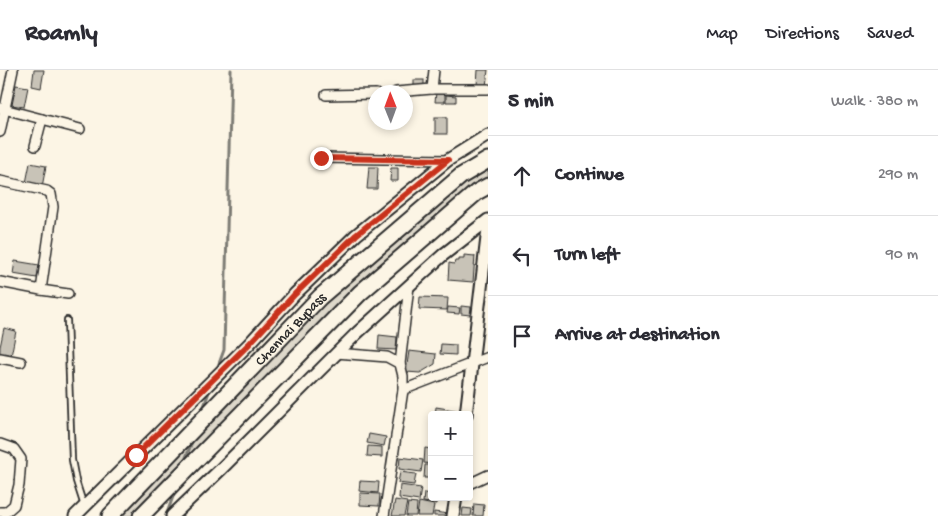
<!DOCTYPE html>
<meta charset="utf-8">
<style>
body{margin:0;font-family:"Gochi Hand",sans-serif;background:#f2f2f3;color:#2b2b33}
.controls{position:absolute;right:15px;bottom:15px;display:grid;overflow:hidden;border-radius:5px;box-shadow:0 2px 8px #0003}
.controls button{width:45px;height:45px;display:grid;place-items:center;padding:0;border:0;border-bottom:1px solid #e1e1e2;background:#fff;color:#2b2b33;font:25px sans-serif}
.compass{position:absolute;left:368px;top:15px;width:45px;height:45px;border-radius:50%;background:#fff;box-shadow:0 2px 8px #0003;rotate:359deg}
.stop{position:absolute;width:15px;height:15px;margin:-11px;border:4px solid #c8321e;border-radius:50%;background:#fff}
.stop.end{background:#c8321e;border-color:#fff;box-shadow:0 1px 5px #0008}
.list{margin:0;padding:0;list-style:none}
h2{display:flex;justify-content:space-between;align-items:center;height:65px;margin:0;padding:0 20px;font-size:21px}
h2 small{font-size:16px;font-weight:400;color:#7c7c81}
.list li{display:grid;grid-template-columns:32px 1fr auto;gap:15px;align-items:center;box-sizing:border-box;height:80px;padding:0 20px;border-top:1px solid #e1e1e2}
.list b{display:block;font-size:19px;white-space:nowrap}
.list em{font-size:16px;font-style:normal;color:#7c7c81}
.icon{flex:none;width:28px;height:28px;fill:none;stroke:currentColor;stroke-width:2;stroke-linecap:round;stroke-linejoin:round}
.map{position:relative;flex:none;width:488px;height:446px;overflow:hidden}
header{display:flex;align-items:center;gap:30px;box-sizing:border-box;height:70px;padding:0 25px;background:#fff;border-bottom:1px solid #e1e1e2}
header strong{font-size:24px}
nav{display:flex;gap:28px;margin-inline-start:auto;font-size:18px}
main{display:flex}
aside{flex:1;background:#fff}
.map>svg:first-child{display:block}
.green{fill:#ded8ca;stroke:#84827a}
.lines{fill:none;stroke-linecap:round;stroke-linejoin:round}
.stream{stroke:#7d7b74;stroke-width:3}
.building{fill:#c8c3b7;stroke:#2b2b2b}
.lane-casing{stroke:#2b2b2b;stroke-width:8}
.street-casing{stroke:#2b2b2b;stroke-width:12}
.secondary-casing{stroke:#2b2b2b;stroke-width:15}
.highway-casing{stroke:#2b2b2b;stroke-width:19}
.lane{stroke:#fcf5e5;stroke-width:4.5}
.street{stroke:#fcf5e5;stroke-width:9}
.secondary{stroke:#fcf5e5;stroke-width:11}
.highway{stroke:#fcf5e5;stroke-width:15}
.route{stroke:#c8321e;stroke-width:6}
.labels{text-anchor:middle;stroke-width:4;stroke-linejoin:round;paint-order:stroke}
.street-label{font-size:15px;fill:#2b2b2b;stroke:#fcf5e5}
</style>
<header>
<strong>Roamly</strong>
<nav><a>Map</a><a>Directions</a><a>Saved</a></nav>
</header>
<main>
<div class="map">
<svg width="488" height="446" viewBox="0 0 488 446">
<rect width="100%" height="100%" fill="#fcf5e5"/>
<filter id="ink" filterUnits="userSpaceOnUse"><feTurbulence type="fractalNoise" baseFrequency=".02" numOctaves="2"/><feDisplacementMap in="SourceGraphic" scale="10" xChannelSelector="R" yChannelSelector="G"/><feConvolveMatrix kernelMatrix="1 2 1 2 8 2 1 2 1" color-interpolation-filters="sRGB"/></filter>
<g filter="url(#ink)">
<polygon class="green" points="488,97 488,111 134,446 117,446 326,230 460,110"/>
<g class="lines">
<g class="stream">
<polyline points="217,299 224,280 231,0"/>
<polyline points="202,342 210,319"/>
<polyline points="184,393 193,369"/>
<polyline points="166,446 175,421"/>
</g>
</g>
<g class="building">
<polygon points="34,0 44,0 41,18 32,16"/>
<polygon points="478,0 488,0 486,16 477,15"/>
<rect x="414" y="10" width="10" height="6"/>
<polygon points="16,15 28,17 24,37 12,35"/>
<polygon points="436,22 445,22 445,32 435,32"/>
<polygon points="446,25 456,26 456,32 446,32"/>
<rect x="435" y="47" width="12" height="17"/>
<polygon points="30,93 46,96 42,117 26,113"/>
<polygon points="369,97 378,97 377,119 367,119"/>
<polygon points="391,98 398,98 398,111 390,111"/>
<polygon points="464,185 475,186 473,212 448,210 449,193 454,194 455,191 459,191 459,189 464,189"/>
<polygon points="15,191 39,195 37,208 13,204"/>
<polygon points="420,227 448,228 447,240 419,239"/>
<polygon points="461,236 471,237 470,245 461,244"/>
<polygon points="448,237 460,238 459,244 447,243"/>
<polygon points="4,258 16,261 11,286 0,283 0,277"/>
<polygon points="379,265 397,267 396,280 378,279"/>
<polygon points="441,274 456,275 456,285 440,284"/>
<polygon points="409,281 436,284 435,294 420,303 406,302"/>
<polygon points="436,337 460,341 460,345 435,345"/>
<polygon points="369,364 386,367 384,376 367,373"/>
<polygon points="368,376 382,377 382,387 367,386"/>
<polygon points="425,378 432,379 432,394 424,393"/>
<polygon points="400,387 423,390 421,402 399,399"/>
<polygon points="425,395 432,395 432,408 424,408"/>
<polygon points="400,402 416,404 414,415 398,413"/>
<polygon points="360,411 379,412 378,423 359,421"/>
<polygon points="400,415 421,418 419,431 399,428"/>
<polygon points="360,423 380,424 379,436 360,435"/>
<polygon points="424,423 432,424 432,427 436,427 436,434 423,432"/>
<polygon points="395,430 407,432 404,446 392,446"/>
<polygon points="419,432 434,435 432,446 417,446"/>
<polygon points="408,433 417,434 416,446 406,446"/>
<polygon points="474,434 484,435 483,446 473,446"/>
<polygon points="463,438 472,439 471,446 462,446"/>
<polygon points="434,442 449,444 449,446 434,446"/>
</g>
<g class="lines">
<defs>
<polyline id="lane" points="67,250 72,390 76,411 84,436"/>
<g id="street">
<polyline points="432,19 434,0"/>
<polyline points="396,22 432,19 488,19"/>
<polyline points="326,25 376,24"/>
<polyline points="0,38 80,59"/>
<polyline points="0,62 13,0"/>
<polyline points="35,76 42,49"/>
<polyline points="321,88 448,90"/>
<polyline points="0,111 47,121 51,124 53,137 41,220"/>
<polyline points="0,212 41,220 68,224"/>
<polyline points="336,283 387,287 400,294 403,306 403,320 384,446"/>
<polyline points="0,288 21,292"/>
<polyline points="400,294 409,216"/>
<polyline points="403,320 488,287"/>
<polyline points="0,374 14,379 21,389 19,415 14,435 6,442 0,442"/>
<polyline points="469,414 488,405"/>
</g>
<g id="secondary">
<polyline points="466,345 488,159"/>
<polyline points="75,446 249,274 295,224 356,165 448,90 488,65"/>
<polyline points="172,446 221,399 356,264 443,185 488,150"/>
<polyline points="453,446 456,427"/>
</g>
<g id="highway">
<path id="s1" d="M110,446l210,-219 141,-121 27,-16"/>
<polyline points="141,446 360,223 477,122 488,116"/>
</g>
</defs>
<use href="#lane" class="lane-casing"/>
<use href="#street" class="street-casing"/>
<use href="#secondary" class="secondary-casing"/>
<use href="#highway" class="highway-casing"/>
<use href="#lane" class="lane"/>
<use href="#street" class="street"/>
<use href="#secondary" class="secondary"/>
<use href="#highway" class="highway"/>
</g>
</g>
<g class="lines" filter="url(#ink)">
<polyline class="route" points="136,385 249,274 295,224 356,165 448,90 321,88"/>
</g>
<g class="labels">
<g class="street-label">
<text dy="5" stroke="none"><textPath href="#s1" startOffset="260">Chennai Bypass</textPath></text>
</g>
</g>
</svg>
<div class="controls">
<button>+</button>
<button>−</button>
</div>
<svg class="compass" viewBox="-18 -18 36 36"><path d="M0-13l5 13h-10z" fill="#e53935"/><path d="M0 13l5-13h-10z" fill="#7c7c81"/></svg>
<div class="stop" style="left:136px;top:385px"></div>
<div class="stop end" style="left:321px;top:88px"></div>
</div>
<aside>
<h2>5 min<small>Walk · 380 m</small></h2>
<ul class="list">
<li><svg class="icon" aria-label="ahead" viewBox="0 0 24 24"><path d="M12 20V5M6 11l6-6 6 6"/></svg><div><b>Continue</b></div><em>290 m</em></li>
<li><svg class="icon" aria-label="left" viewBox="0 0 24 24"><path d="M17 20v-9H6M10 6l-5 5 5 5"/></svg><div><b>Turn left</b></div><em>90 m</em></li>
<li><svg class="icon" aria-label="arrive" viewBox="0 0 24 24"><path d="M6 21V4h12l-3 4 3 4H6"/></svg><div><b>Arrive at destination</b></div></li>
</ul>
</aside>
</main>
